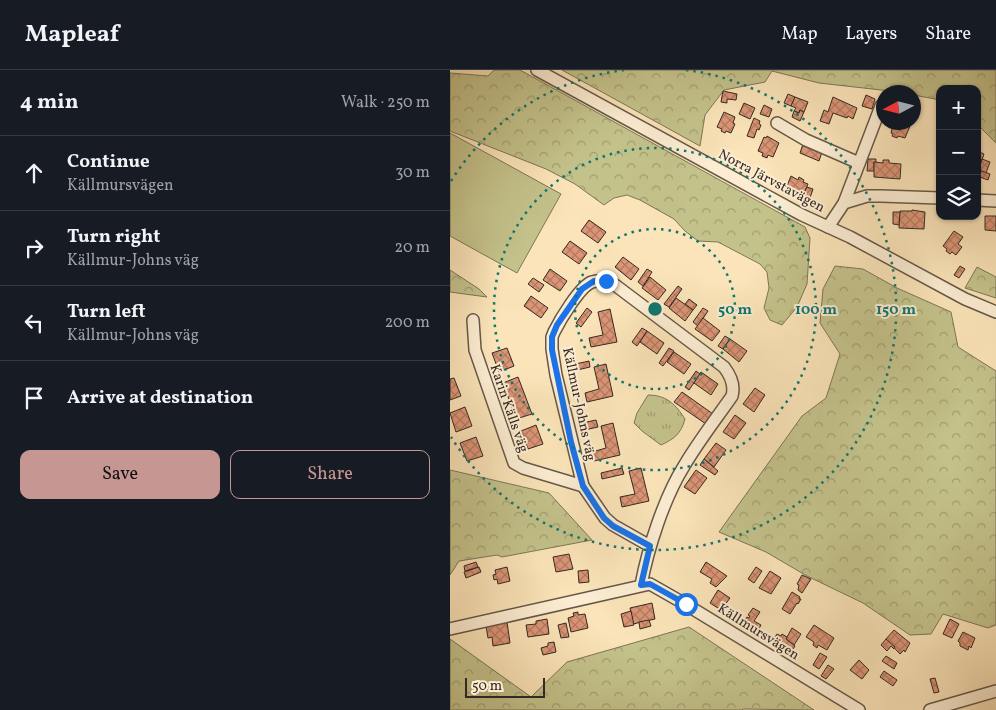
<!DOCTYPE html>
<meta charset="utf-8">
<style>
body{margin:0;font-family:Vollkorn,serif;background:#242831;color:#f1f3f6}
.controls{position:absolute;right:15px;top:15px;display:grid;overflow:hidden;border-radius:10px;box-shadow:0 1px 4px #0004}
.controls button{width:45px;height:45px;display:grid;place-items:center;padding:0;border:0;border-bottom:1px solid #363941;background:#171b24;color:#f1f3f6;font:25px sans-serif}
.compass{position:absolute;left:426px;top:15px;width:45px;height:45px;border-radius:50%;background:#171b24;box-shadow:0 1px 4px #0004;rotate:263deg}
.scale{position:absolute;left:15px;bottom:12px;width:80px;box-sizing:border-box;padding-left:5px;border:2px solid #352924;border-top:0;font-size:14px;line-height:18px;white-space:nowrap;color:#352924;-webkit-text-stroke:4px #fcedd2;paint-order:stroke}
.stop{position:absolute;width:15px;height:15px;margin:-11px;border:4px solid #1a73e8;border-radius:50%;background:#fff}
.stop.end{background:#1a73e8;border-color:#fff;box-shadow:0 1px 5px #0008}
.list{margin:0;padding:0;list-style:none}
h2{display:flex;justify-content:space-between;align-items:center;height:65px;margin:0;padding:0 20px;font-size:21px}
h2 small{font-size:16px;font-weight:400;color:#9ea1a6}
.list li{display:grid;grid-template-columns:32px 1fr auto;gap:15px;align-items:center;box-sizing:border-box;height:75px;padding:0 20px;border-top:1px solid #363941}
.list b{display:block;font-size:19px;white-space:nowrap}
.list p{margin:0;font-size:16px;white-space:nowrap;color:#9ea1a6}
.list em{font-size:16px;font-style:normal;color:#9ea1a6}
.actions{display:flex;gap:10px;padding:15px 20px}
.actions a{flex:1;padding:11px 0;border:1px solid #c59692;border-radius:10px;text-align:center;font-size:18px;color:#c59692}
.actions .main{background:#c59692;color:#111}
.icon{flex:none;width:28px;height:28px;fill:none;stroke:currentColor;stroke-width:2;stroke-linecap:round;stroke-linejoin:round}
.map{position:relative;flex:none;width:546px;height:640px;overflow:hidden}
header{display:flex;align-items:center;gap:30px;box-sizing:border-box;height:70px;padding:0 25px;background:#171b24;border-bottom:1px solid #363941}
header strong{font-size:24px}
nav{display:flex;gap:28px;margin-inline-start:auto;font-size:18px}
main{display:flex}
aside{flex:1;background:#171b24}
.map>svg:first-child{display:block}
.grass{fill:url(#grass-tufts);stroke:#7c7658}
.forest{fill:url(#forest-crowns);stroke:#7c7658}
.pitch{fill:#c4c28b;stroke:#7c7658}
.building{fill:url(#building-cross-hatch);stroke:#352924}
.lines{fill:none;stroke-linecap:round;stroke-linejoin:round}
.minor-casing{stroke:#665849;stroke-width:14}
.minor{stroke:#fcedd2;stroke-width:11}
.route{stroke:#1a73e8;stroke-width:6}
.ring{fill:none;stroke:#0f766e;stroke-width:2.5;stroke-dasharray:2.5 5}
.labels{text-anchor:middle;stroke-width:4;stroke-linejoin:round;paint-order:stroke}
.street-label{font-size:14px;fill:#352924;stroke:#fcedd2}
.centre{fill:#0f766e;stroke:#fcedd2;stroke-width:2.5}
.ring-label{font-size:15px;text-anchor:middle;font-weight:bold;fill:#0f766e;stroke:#fcedd2;stroke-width:4;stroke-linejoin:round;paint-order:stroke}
</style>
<header>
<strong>Mapleaf</strong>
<nav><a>Map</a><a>Layers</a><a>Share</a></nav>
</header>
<main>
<aside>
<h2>4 min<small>Walk · 250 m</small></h2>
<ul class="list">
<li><svg class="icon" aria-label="ahead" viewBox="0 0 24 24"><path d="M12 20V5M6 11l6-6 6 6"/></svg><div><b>Continue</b><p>Källmursvägen</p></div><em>30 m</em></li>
<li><svg class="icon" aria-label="right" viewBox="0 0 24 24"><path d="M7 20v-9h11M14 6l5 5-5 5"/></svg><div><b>Turn right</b><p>Källmur-Johns väg</p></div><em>20 m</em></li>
<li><svg class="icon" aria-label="left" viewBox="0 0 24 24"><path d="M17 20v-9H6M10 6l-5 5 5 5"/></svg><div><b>Turn left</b><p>Källmur-Johns väg</p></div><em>200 m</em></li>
<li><svg class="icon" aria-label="arrive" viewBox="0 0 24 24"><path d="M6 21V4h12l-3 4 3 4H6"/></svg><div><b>Arrive at destination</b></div></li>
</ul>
<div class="actions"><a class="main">Save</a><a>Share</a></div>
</aside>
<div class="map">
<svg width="546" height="640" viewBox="0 0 546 640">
<defs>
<pattern id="grass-tufts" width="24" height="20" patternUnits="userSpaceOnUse" patternTransform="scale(1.25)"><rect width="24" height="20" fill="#c4c28b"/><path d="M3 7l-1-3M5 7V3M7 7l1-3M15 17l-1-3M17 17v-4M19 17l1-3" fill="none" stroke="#a09e71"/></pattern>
<pattern id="forest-crowns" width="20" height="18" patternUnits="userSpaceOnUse" patternTransform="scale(1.25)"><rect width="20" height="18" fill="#c4c28b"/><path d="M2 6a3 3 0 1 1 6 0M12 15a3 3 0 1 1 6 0" fill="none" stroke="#a09e71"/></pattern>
<pattern id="building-cross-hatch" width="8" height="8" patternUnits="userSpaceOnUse" patternTransform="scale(1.25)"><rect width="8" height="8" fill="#dc9576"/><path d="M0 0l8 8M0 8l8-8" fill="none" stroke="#b37a61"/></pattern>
</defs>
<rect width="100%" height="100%" fill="#fbe4b9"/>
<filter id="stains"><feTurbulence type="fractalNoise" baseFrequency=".004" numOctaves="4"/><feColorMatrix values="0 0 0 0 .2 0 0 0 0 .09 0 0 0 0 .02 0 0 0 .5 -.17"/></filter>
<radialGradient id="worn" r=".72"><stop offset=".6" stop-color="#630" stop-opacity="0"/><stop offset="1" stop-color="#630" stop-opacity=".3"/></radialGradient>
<path class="grass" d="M198,325c19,0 28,10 37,24 -4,15 -11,20 -24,26l-19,-14 -8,-8 3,-10z"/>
<g class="forest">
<polygon points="44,0 70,0 355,157 360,168 357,214 347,237 332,255 320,250 314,238 319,218 317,202 310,194 268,172 248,171 235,161 224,149 190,130 177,125 164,128 154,135 125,114 96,99 0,61 0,3 38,6"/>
<polygon points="112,0 546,0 546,73 529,56 527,19 490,19 490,30 464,25 463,22 449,22 369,13 322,1 315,12 274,20 255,45 250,76"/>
<polygon points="385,196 413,199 447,218 501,242 508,277 546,301 546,555 538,558 493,544 481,564 460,565 413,533 357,506 316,482 269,462 352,346 376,328 390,284 370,253 373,219"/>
<polygon points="527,197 546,207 546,228 515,218"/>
<polygon points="0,200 29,219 37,227 0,222"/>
<polygon points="0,400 99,423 142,470 52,487 47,485 9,491 0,505"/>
<polygon points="239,557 364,640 293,639 292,640 0,640 0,569 81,627 117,592"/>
</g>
<polygon class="pitch" points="0,63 111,124 67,203 0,166"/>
<g class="building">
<polygon points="273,21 287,24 286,30 277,29 277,33 271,32"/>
<polygon points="338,24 345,27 341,36 334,33"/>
<polygon points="416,25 425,29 422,39 412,36"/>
<polygon points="345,27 358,32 354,42 350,40 349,43 344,41 346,38 341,36"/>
<polygon points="383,27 407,38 403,49 398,46 397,48 383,43 379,54 370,51 374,40 378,42"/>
<polygon points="294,33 305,38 300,49 289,44"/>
<polygon points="314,35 322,39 319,47 310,44"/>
<polygon points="350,40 354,42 350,51 342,47 344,41 349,43"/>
<polygon points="274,42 285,47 283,53 285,54 281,63 276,61 275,63 271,61 272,59 267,57"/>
<polygon points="304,48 310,51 309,54 311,55 309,60 307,59 304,68 297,66"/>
<polygon points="444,52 458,52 457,55 460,56 455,68 448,66 447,68 442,66 443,64 441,63"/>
<polygon points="317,66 329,73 323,87 318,85 317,88 312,86 313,83 308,81 314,67 316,68"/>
<polygon points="353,74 372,82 369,91 350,83"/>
<polygon points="527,81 534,84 527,105"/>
<polygon points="418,89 426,89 426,92 424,92 424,101 417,101"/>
<polygon points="532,89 540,92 536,103 529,100"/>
<polygon points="433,90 439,90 439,93 451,94 450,109 424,107 424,92 433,93"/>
<polygon points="529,100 540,104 538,110 527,106"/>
<polygon points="341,106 348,110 349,107 354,110 353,112 358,114 353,126 336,118"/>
<polygon points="357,117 363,119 360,128 353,125"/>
<polygon points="462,140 475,142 474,159 449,158 450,141 462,141"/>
<polygon points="443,142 450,142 449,155 443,154"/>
<polygon points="535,146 546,146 546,161 535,160"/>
<polygon points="139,150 156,162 148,173 131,161"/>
<polygon points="504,161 513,167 508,174 512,177 506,185 502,182 500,184 496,181 497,179 493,176"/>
<polygon points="120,171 137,183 129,194 112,182"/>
<polygon points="173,187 189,199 181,210 165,197"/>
<polygon points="510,196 515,199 509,208 504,205"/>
<polygon points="100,199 117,211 110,221 93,210"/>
<polygon points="197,199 202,202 193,216 188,212"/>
<polygon points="200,207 216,220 208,230 192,218"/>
<polygon points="83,208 94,215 89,222 78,214"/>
<polygon points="228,216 232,219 219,237 214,234"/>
<polygon points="81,226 98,238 91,248 74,236"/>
<polygon points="226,228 243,240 235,251 219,238"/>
<polygon points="239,229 247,235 243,240 235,234"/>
<polygon points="137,238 142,242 131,257 126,253"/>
<polygon points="253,238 258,241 248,256 243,252"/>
<polygon points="160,239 167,272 141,277 139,268 153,265 148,242"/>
<polygon points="253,248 270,261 262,271 245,259"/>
<polygon points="192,258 197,261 187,276 182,272"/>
<polygon points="197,261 214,273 207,284 190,272"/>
<polygon points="275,266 280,269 273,279 268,276"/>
<polygon points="280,269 297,281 289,292 273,279"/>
<polygon points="57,278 64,296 49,302 42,283"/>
<polygon points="219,278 224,281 213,296 209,293"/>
<polygon points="224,282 241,294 234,304 217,292"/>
<polygon points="139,291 140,297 123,301 121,295"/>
<polygon points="156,294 163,326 137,332 135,323 149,319 144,297"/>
<polygon points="246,301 250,304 239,320 235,317"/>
<polygon points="251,302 268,314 261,325 244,313"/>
<polygon points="68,307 82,344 66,349 53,313"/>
<polygon points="4,308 11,326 0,330 0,309"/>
<polygon points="305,318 315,325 304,342 293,334"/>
<polygon points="232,322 263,344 256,354 224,332"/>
<polygon points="15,337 22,356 6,362 0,343"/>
<polygon points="285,345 296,353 284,369 273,362"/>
<polygon points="146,350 148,357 130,361 128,354"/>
<polygon points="163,353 170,385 144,391 142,382 156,378 151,356"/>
<polygon points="86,355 93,374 78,379 71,361"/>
<polygon points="26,367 33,386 17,391 10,373"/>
<polygon points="266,373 276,380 264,397 254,389"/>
<polygon points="254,389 268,401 265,405 250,395"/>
<polygon points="172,398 174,404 152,409 151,403"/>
<polygon points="191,398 199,431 172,437 170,427 185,424 179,401"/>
<polygon points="246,400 257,408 245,424 234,417"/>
<polygon points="119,484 123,499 106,502 103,487"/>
<polygon points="26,492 28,497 15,501 14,496"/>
<polygon points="256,492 277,506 266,517 260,513 262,509 250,502"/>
<polygon points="29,497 31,502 16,508 14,502"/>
<polygon points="57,497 60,511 48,514 47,509 44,510 43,505 46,504 45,500"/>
<polygon points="306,497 312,501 304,513 298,509"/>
<polygon points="138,500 139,512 129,513 128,501"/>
<polygon points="320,501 331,508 321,524 309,518"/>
<polygon points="352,505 361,509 352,523 348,520 349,515 347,514"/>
<polygon points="268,520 280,528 271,540 260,533"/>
<polygon points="342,522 350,527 349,529 351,529 348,534 347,533 340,544 332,539"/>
<polygon points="202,533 205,549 183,554 180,538"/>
<polygon points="303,538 310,542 304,551 311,555 306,564 292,555 297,547 299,548 300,546 298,545"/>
<polygon points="181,541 184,555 174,557 171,544"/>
<polygon points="128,542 128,545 135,544 138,558 121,562 118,548 124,546 123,543"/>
<polygon points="97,549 99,564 78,567 76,555 86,554 86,551"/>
<polygon points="500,549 509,554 502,568 493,564"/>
<polygon points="199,550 201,556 190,559 189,552"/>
<polygon points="57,552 60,573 43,576 42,567 38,568 36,556"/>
<polygon points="116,553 119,567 111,568 108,555"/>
<polygon points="364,555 384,568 377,580 368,575 367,578 363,575 364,572 356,567"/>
<polygon points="342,558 351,564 344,575 336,569"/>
<polygon points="444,560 460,573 455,582 454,580 450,584 436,569"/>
<polygon points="513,562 525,568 521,578 519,576 518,580 510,576 510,573 508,571"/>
<polygon points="327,564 331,566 332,564 337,567 336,569 345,576 339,585 321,573"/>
<polygon points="436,569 445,577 444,579 441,576 437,581 431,575"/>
<polygon points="104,572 106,582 93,585 91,578 98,576 98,573"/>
<polygon points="370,583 377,587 369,599 363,595"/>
<polygon points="436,586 447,593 444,599 432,591"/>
<polygon points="409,590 419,600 412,609 400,600"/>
<polygon points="378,595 384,599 376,609 371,606"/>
<polygon points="434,601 447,610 443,616 430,607"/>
<polygon points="485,608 489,622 484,623 480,609"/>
</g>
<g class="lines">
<defs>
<g id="minor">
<polyline points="87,0 352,145 400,167 515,229 546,242"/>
<polyline points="327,53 356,70 409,93"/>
<polyline points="527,130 546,131"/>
<polyline points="394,133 431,36"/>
<polyline points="378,157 394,133 417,126 431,126 490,128"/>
<polyline points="23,250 25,280 64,393 73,398 133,416"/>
<path d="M191,515c7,-37 23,-87 43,-119 14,-24 32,-47 48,-70 3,-11 -1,-20 -8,-29l-109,-82c-7,-3 -15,-6 -23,-3 -12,4 -32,38 -38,50l-2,5v12l4,26 27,111 22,32 8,7 37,21"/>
<polyline points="0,559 200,514 235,534 409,640"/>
<polyline points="480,640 546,621"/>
</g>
</defs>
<use href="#minor" class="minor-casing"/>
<use href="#minor" class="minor"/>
</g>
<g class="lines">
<polyline class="route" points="156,211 144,211 132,219 107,255 102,267 102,280 121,372 133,416 154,448 163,456 200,476 191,515 200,514 236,534"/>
</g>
<g class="ring">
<circle cx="205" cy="239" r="80"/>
<circle cx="205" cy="239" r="161"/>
<path d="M1 111A241 241 0 0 1 174 0M236 0A241 241 0 1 1 1 367"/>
</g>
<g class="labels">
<g class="street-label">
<text transform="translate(322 110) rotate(28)" y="5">Norra Järvstavägen</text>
<text transform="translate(130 334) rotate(78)" y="5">Källmur-Johns väg</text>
<text transform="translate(60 338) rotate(71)" y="5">Karin Källs väg</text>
<text transform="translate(309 561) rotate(32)" y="5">Källmursvägen</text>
</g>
</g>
<circle cx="205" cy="239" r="8" class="centre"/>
<g class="ring-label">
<text x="285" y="244">50 m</text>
<text x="366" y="244">100 m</text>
<text x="446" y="244">150 m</text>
</g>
<rect width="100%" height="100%" filter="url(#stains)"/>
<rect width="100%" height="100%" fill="url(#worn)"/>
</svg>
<div class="controls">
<button>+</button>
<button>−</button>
<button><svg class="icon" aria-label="layers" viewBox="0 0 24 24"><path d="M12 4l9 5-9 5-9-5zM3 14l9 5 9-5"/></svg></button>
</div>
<svg class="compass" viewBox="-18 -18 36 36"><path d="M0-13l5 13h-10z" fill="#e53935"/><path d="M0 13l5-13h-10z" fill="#9ea1a6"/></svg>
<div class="scale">50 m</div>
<div class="stop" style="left:236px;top:534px"></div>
<div class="stop end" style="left:156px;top:211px"></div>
</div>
</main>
